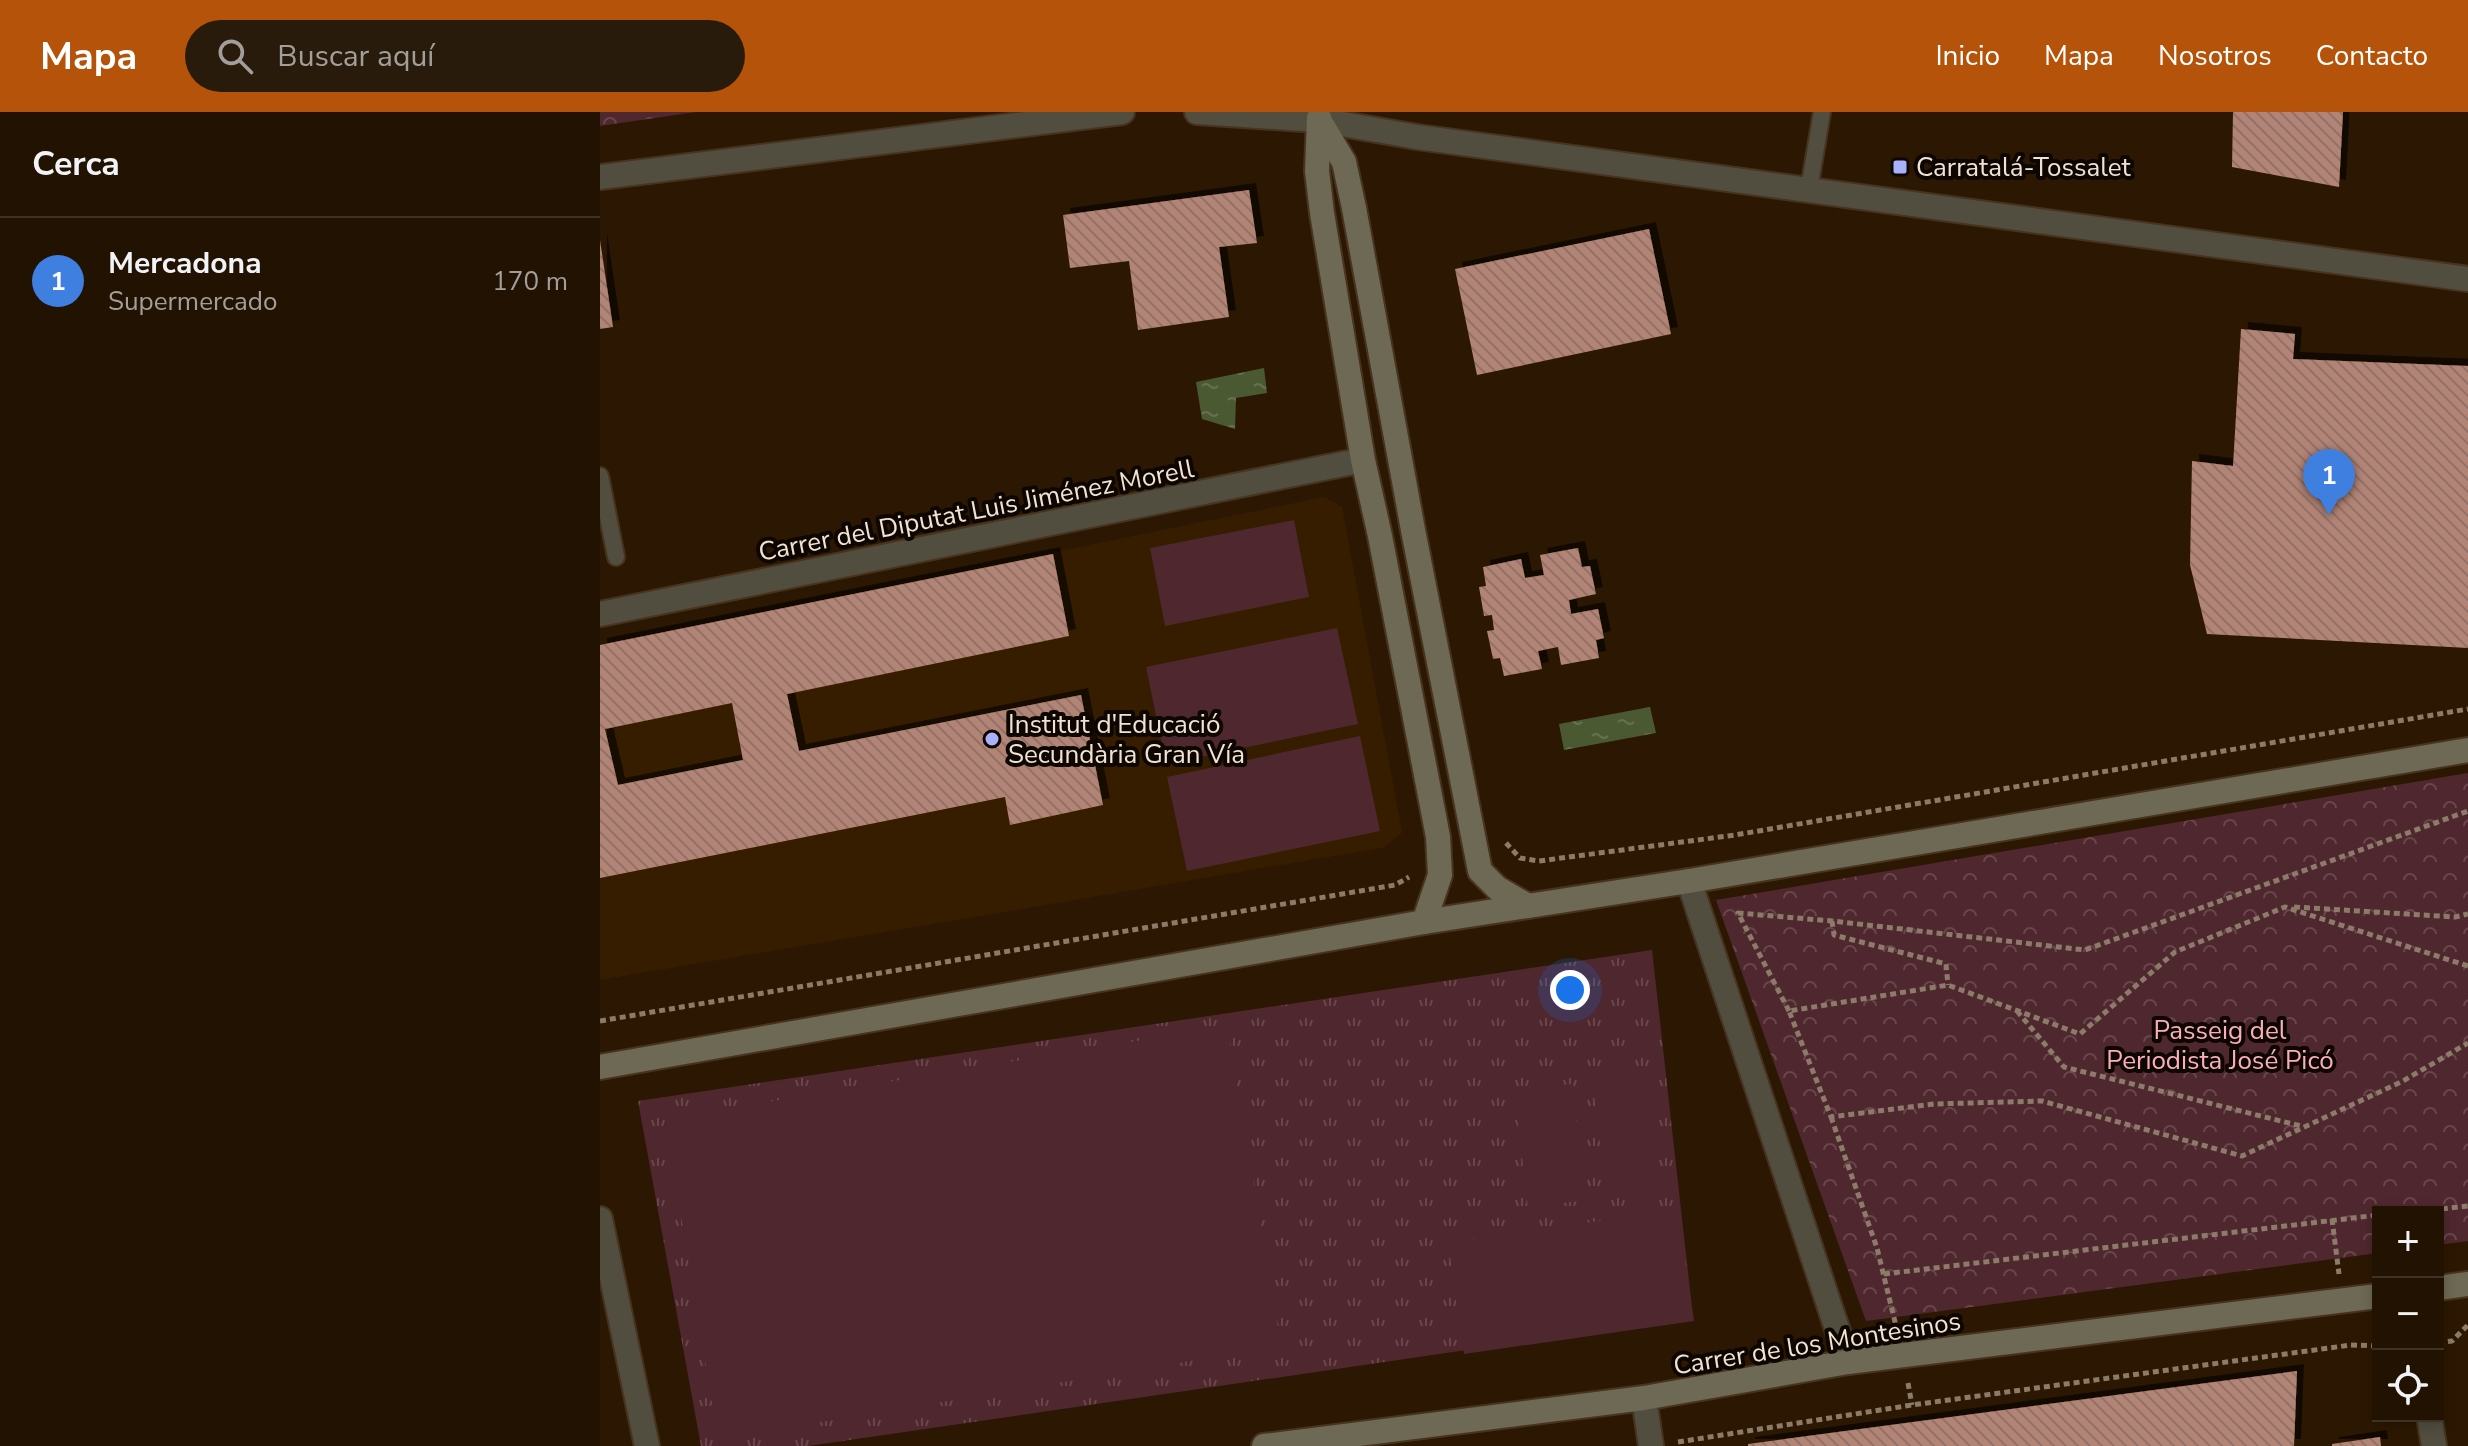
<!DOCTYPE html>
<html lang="es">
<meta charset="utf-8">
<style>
body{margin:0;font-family:"Nunito Sans",sans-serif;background:#291b0c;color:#f1f3f6}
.controls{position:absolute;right:24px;bottom:24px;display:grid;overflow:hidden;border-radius:0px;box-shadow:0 4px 12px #0003}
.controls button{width:72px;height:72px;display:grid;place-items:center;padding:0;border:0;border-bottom:2px solid #3e3224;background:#211202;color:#f1f3f6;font:40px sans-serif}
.you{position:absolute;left:970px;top:878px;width:28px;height:28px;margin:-20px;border:6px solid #fff;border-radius:50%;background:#1a73e8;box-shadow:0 0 0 12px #1a73e833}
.badge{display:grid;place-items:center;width:52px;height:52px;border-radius:50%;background:#b45309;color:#fff;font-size:26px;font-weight:700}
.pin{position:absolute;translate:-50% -66px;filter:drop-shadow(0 2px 4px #0008)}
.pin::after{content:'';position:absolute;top:42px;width:28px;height:24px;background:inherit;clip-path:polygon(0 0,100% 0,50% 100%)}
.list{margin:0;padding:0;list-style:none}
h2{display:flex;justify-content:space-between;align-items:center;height:104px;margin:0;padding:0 32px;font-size:34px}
h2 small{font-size:26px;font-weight:400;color:#a29e99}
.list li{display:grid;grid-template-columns:52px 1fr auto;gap:24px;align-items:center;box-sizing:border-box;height:128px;padding:0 32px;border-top:2px solid #3e3224}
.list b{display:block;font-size:30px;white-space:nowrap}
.list p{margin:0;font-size:26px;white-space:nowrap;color:#a29e99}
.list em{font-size:26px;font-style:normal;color:#a29e99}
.icon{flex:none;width:44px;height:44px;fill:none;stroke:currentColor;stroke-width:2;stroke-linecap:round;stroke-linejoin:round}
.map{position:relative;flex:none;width:1868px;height:1334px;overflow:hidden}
header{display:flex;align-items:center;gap:48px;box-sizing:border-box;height:112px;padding:0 40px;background:#b45309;color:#fff}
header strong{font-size:38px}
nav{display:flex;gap:44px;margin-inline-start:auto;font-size:28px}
.search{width:560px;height:72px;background:#291b0c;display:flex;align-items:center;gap:20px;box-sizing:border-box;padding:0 28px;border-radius:44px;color:#a29e99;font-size:30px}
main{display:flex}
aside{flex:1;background:#211202}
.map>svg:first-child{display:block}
.built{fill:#361d00}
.grass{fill:url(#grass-tufts)}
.park{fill:url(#park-crowns)}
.pitch{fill:#4f272f}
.water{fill:url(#water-ripples)}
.building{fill:url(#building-back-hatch);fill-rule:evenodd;filter:url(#shadow)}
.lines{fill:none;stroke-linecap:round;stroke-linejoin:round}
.lane-casing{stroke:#47341f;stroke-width:20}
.street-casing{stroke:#47341f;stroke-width:28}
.secondary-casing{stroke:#47341f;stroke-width:28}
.path{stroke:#8c7b69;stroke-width:5;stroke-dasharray:6 4;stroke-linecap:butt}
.lane{stroke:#514e40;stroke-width:16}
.street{stroke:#514e40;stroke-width:24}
.secondary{stroke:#6e6954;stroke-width:24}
.poi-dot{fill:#a9b0fc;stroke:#0d0601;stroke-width:3}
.labels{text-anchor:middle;stroke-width:8;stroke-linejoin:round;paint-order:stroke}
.poi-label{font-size:26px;fill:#f0e2d4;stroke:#0d0601;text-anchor:start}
.street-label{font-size:26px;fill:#f0e2d4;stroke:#0d0601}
.park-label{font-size:26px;fill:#faaebb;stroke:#0d0601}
</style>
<header>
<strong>Mapa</strong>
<div class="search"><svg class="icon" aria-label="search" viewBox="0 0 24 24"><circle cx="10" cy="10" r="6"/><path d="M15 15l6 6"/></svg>Buscar aquí</div>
<nav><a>Inicio</a><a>Mapa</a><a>Nosotros</a><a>Contacto</a></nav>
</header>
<main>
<aside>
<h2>Cerca<small></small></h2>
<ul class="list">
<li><span class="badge" style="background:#3f7fe0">1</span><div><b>Mercadona</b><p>Supermercado</p></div><em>170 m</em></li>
</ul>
</aside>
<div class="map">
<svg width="1868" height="1334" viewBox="0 0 1868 1334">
<defs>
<pattern id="grass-tufts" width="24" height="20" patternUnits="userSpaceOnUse" patternTransform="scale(2)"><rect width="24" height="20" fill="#4f272f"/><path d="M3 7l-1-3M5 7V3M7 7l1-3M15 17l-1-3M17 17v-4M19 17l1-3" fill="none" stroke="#69464c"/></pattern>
<pattern id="park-crowns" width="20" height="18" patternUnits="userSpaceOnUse" patternTransform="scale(2)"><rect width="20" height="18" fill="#4f272f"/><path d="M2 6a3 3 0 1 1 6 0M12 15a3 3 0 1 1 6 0" fill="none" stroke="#69464c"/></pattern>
<pattern id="water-ripples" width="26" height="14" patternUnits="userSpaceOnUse" patternTransform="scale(2)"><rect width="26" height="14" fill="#4b5933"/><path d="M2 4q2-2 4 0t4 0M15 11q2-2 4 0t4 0" fill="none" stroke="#657150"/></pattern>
<pattern id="building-back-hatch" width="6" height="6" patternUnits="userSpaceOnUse" patternTransform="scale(2)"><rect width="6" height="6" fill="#b28476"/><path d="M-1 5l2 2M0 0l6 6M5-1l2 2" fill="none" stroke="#927166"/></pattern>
<filter id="shadow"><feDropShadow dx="7" dy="-7" stdDeviation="0" flood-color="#0009"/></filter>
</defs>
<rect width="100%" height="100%" fill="#2c1802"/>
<polygon class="built" points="724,385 742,395 802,721 782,736 0,868 0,533"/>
<polygon class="grass" points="1052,838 1093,1205 208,1334 101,1334 38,989"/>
<g class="park">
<polygon points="0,0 96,0 0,14"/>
<polygon points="1868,661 1868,1129 1838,1133 1838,1100 1778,1100 1778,1141 1266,1209 1116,788"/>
</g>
<g class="pitch">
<polygon points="694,408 709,485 565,514 550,436"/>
<polygon points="737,516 758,612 566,652 546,555"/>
<polygon points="760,624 780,719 587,759 567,665"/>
<polygon points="627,914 681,1234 118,1327 65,1007"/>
<polygon points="1046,960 1061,1073 1006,1079 992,967"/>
<polygon points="972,972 986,1088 928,1095 914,979"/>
<polygon points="1078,1098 1094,1209 864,1242 848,1130"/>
</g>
<g class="water">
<polygon points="664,256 667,281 636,286 635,317 602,307 596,270"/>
<polygon points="1050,595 1056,621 964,638 959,612"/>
</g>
<g class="building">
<polygon points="1633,0 1743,0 1739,75 1632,55"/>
<polygon points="649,78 657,131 619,135 629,205 538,218 529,149 470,156 463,103"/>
<polygon points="1049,117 1071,222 877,263 855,157"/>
<polygon points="0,128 13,215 0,217"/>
<polygon points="1641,217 1695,222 1693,247 1868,254 1868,536 1607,522 1590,453 1592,349 1633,354"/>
<polygon points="978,436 982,455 990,454 996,482 969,488 971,502 998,497 1004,526 996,528 999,546 961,553 958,535 938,539 942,557 904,564 900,546 893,547 887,519 894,518 892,503 884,504 879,475 886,474 883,455 921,447 925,466 944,463 940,443"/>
<path d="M453,442l16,82 -282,58 12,57 282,-56 22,110 -93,20 -5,-28 -405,81v-233zM132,591l11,57 -125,25 -13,-56z"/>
<polygon points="1697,1259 1694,1334 1148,1334 1148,1332"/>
<polygon points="1780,1325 1781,1334 1732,1334 1732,1332"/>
</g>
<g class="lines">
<defs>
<g id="lane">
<polyline points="1209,77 1222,0"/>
<polyline points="0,364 16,445"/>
</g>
<g id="street">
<polyline points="597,0 719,8 817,25 1868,167"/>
<polyline points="0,65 522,0"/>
<polyline points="0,502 763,348"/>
<polyline points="1089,769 1248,1250"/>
<polyline points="0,1107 47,1334"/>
<polyline points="1044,1286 1051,1334"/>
<polyline points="1829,1304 1834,1334"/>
</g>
<g id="secondary">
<polyline points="719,6 717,59 722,101 763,348 780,424 838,725 840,763 824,810"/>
<polyline points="719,8 744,50 754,96 813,418 880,759 897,776 928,794"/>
<polyline points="0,955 824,810 1089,769 1868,638"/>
<polyline points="1838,1176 1868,1172"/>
<polyline points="664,1334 1044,1286 1248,1250 1778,1184"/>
</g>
</defs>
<use href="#lane" class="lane-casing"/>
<use href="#street" class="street-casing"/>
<use href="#secondary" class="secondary-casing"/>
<g class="path">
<polyline points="906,731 920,746 939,749 1135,723 1868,597"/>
<polyline points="1694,795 1855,805 1868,802"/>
<polyline points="1232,809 1234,823 1346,852 1348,873"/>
<polyline points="1868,854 1685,795 1575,840 1480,922 1348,873 1189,899 1231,1005 1334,992 1442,989 1642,1044 1803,969 1868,931"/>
<polyline points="1189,899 1138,801 1232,809 1485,838 1868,699"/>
<polyline points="1417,899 1464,955 1701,1014"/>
<polyline points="0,909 795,773 809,765"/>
<polyline points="1231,1005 1277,1136 1296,1214"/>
<polyline points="1812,1100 1868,1094"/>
<polyline points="1732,1107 1739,1162"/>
<polyline points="1284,1162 1778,1103"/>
<polyline points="1838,1231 1852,1229 1868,1213"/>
<polyline points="1308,1271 1312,1293"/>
<polyline points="1078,1330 1312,1293 1751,1233 1778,1234"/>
</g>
<use href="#lane" class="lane"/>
<use href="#street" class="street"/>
<use href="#secondary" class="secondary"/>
</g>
<g class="poi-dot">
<rect x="1292" y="47" width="16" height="16" rx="4"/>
<circle cx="392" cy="627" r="8"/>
</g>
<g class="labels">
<g class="poi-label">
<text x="1316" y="64">Carratalá-Tossalet</text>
<text x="408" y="621">Institut d'Educació<tspan x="408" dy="30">Secundària Gran Vía</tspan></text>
</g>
<g class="street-label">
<text transform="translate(376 398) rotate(-11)" y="9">Carrer del Diputat Luis Jiménez Morell</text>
<text transform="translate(1217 1231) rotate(-9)" y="9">Carrer de los Montesinos</text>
</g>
<g class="park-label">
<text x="1620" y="927">Passeig del<tspan x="1620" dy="30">Periodista José Picó</tspan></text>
</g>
</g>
</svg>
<div class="controls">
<button>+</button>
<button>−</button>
<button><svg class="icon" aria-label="locate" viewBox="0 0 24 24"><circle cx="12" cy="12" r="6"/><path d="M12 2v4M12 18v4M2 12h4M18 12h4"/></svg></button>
</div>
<div class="you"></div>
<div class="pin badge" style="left:1729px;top:403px;background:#3f7fe0">1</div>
</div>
</main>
